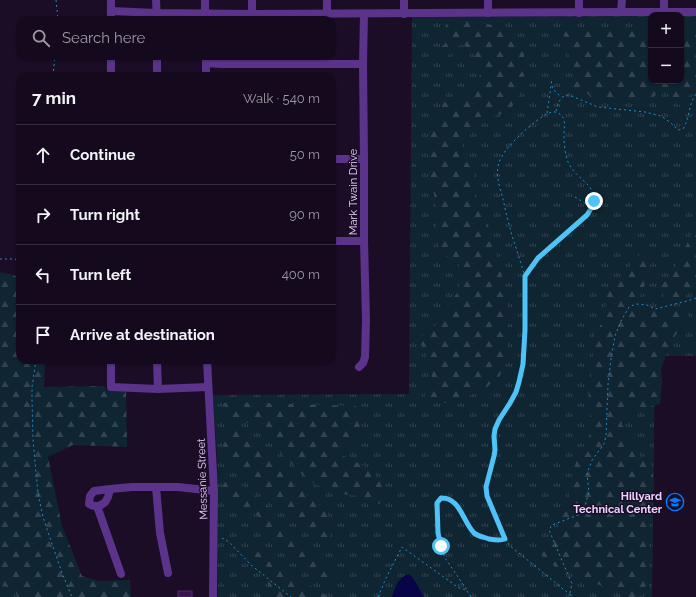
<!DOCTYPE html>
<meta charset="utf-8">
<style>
body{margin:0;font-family:Raleway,sans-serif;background:#1e1326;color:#f1f3f6}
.controls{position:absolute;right:12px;top:12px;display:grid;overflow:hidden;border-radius:8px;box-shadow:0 1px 3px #0004}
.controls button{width:36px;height:36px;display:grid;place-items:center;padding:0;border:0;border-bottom:1px solid #342b3b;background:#150a1d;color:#f1f3f6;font:20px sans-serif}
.stop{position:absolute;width:12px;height:12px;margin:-9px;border:3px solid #4fc3f7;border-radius:50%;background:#fff}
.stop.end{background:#4fc3f7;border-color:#fff;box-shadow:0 1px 4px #0008}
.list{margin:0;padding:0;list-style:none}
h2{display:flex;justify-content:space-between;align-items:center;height:52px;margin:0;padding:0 16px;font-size:17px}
h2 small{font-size:13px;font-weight:400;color:#9d9aa4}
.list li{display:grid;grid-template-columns:26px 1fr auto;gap:12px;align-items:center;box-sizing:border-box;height:60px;padding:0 16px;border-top:1px solid #342b3b}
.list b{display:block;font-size:15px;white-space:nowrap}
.list em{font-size:13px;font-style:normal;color:#9d9aa4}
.icon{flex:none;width:22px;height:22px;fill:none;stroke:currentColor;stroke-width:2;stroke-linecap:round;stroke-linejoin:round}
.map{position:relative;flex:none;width:696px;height:597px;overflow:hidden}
.search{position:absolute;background:#150a1d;box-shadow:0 1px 3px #0004;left:16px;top:16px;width:320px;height:44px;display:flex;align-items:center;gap:10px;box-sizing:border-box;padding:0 14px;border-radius:12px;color:#9d9aa4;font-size:15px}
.panel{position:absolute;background:#150a1d;box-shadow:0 1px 3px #0004;left:16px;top:72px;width:320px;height:292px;border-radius:12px}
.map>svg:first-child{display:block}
.grass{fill:url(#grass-tufts)}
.forest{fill:url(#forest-firs)}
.water{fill:#080448}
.building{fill:#36174a;stroke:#592679}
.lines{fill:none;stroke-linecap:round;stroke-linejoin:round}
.path{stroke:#228bc4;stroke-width:1;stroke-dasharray:2 3;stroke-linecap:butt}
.minor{stroke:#5b338b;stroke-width:8}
.route{stroke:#4fc3f7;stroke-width:5}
.labels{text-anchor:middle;stroke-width:3;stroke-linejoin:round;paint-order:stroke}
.street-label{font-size:11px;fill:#ead3ff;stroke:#1c0d27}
.poi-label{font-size:11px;font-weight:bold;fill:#ead3ff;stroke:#1c0d27;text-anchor:end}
</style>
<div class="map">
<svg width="696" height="597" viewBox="0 0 696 597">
<defs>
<pattern id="grass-tufts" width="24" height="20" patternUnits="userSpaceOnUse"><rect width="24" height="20" fill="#0f2532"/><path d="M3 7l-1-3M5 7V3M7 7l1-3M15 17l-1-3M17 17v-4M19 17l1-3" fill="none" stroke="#324451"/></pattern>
<pattern id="forest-firs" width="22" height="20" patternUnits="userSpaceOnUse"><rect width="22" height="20" fill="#0f2532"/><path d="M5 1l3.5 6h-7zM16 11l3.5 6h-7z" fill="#324451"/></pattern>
</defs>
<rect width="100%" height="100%" fill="#1c0d27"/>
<g class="grass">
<polygon points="681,15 696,15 696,356 655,356 652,597 218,597 218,487 217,457 213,395 409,394 412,17 651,16 651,81 681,81"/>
<polygon points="0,584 15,591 18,597 0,597"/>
</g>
<g class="forest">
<path d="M458,20l15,1 19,4 27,16 5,12v20l-4,20 -10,17 -15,6 -21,13 -12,17 4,15 7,10 3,25 9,22 10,26 3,19 10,33 1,28 -2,32 -7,19 -15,14 -18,7 -7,7h-27l-8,-4v-10l7,-7 -1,-16 -10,-22 2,-12 13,-7 10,-16 11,-16 5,-14 -4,-17 -18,-10 -4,-23 1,-19 -4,-21 -3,-16 -2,-17v-18l2,-14 11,-4v-8l1,-9c3,-1 6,-2 10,-2 3,0 6,1 9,0 6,-3 10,-8 13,-13 13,-19 5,-34 -13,-44l-12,10 -6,8 -5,-3 -3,-9 10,-6c1,-9 -1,-14 2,-22z"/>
<path d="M580,27c24,3 47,5 71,3v51h30v-53h15v51c-5,8 -6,16 -10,24l-7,2 -9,-7 -4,-9 -9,2 -2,5 -8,3 -39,-2 -10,3 -8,-4 -6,-6h-9l-5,-5 4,-11v-6l-2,-8 -5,-8v-9l-4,-9 4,-6z"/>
<path d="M696,230v56c-3,3 -6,7 -10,9 -5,4 -15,7 -22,5l-1,-8 -5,-6 3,-6 8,-2 23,-44z"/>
<polygon points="642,252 649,254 651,261 645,284 640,296 640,308 646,310 677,306 687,308 689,317 682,325 672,341 661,368 662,381 660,404 633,410 621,424 627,430 631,441 640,456 649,460 653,470 654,490 647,500 646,584 643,595 634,597 629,597 557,568 538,552 545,541 556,534 559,517 564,506 571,504 569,495 569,485 575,466 579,448 587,445 590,432 590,410 588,389 592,372 594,336 604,319 607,292"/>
<polygon points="0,272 20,277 20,360 45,360 44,387 104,386 107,390 126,390 127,447 73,445 48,457 62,526 82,576 99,581 130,580 131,597 18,597 15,591 0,584"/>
<polygon points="233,402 356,406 360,417 359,435 351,444 338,453 370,469 381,483 384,499 380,504 361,496 340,494 323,488 308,480 282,455 275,445 275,434 266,426 236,421 226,415 224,403"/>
<polygon points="232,429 243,434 256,444 273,460 294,483 321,506 329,517 330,543 314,540 303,524 286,511 257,484 244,470 227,458 224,448 225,435"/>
<polygon points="226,481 239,483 269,507 277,519 279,530 296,537 307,553 335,569 345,581 329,582 317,579 295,557 270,541 258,515 245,511 234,503 226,500 222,487"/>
<polygon points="255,548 259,553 283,566 307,584 329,597 272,597 266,579 268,567 253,556 249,550"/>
</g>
<path class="water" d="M409,574l4,4 11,19h-32c4,-11 5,-19 17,-23z"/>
<rect class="building" x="178" y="591" width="14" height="6"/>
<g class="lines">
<g class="path">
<polyline points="56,0 58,20"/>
<polyline points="53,76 55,56"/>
<polyline points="552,86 556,93 562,97"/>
<path d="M556,111c2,-7 4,-16 13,-16l29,12 47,5 16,4 10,7 7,7 5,-1c7,-11 5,-24 13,-35"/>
<polyline points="547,113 552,79"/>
<polyline points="575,197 591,207"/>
<polyline points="0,259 13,259 20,260"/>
<path d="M525,276l13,-18 49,-43c19,-30 -9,-31 -19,-53 -3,-8 -4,-18 -4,-27 0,-5 1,-10 0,-15 -1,-4 -4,-7 -9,-8 -11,-2 -42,29 -49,38 -2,3 -6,9 -7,13 -4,11 1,25 4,36 2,9 4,19 7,29 4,15 10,31 14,46 2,9 1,19 1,27 0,27 1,55 -6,81 -2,8 -5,16 -10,23 -4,7 -10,14 -14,23 -3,9 1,18 -1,27 -2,10 -7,21 -8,32 -1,13 16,48 23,58l64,52"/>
<polyline points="36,360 32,387 32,398 33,440 38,494 43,517 49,535 62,573 72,597"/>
<polyline points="222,538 229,542 251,565 291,597"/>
<polyline points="467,591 471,597"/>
<polyline points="570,593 572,584 549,530 552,525 578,515 584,509 589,492 587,474 592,460 604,444 606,436 608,384 611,359 615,336 621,321 629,307 636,304 647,305 655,309 687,301 696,298"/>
<polyline points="378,597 386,578 402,547 459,588 467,590 445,558 441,546 438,533 437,503 441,498 446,498 452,501 474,532 480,537 497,540 501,541 504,539"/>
</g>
<g class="minor">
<polyline points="156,0 157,20"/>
<polyline points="205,0 205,20"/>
<polyline points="252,0 252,14"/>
<polyline points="404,0 404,14"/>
<polyline points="579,0 579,13"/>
<polyline points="664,0 664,12"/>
<polyline points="111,11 156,13 252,14 621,12 696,12"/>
<polyline points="621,12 622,0"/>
<polyline points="488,13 488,0"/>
<polyline points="327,14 327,0"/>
<polyline points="111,20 111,0"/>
<polyline points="206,56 206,76"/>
<polyline points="206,63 221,64 363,64"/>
<polyline points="111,76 111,56"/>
<polyline points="157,76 157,56"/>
<polyline points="332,159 364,159"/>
<polyline points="332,241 364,241"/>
<polyline points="111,360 111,387 158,389 208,387"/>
<polyline points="157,360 158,389"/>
<polyline points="207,360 214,491 213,597"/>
<polyline points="359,367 363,363 365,357 366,320 364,241 364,159 363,64 364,14"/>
<polyline points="156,487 160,533 168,573"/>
<polyline points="110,489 132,487 178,487 214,491"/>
<path d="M110,489c-1,3 -1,7 -3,10 -3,7 -12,9 -18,5l1,-8 4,-5z"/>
<polyline points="97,506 121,574"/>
</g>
</g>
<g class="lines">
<path class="route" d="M441,546l-3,-13 -1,-30 4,-5c19,-1 22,24 33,35 5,4 10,4 15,6 6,1 10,2 16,0l-18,-43 -1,-9 8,-31 1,-6 -1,-14 1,-7 4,-9 11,-17 6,-11 3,-10 4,-18 2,-34v-54l13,-18 49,-43 5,-8 2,-6"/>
</g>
<defs>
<symbol id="school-ring" viewBox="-11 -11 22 22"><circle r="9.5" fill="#1c0d27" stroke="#007cfe" stroke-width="1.5"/><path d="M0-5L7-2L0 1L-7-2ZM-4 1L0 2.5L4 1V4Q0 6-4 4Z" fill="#007cfe"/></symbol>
</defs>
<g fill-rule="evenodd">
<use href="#school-ring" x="665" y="492" width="20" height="20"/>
</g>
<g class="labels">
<g class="street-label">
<text transform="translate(353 192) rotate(-90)" y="4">Mark Twain Drive</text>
<text transform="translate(202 479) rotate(-92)" y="4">Messanie Street</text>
</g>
<g class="poi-label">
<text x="662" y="500">Hillyard<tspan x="662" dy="13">Technical Center</tspan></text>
</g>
</g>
</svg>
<div class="controls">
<button>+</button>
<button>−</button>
</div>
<div class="stop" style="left:441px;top:546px"></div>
<div class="stop end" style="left:594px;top:201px"></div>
<div class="search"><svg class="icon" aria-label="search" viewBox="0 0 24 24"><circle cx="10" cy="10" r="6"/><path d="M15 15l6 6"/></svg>Search here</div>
<section class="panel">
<h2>7 min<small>Walk · 540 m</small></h2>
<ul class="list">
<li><svg class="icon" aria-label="ahead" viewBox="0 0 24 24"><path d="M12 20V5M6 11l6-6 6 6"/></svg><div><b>Continue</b></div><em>50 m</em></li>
<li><svg class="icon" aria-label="right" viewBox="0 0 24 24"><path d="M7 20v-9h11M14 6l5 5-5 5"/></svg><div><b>Turn right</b></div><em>90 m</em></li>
<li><svg class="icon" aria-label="left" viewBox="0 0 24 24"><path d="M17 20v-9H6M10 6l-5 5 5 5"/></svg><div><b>Turn left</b></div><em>400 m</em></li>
<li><svg class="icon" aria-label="arrive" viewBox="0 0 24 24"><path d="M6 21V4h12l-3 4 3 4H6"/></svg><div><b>Arrive at destination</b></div></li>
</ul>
</section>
</div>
